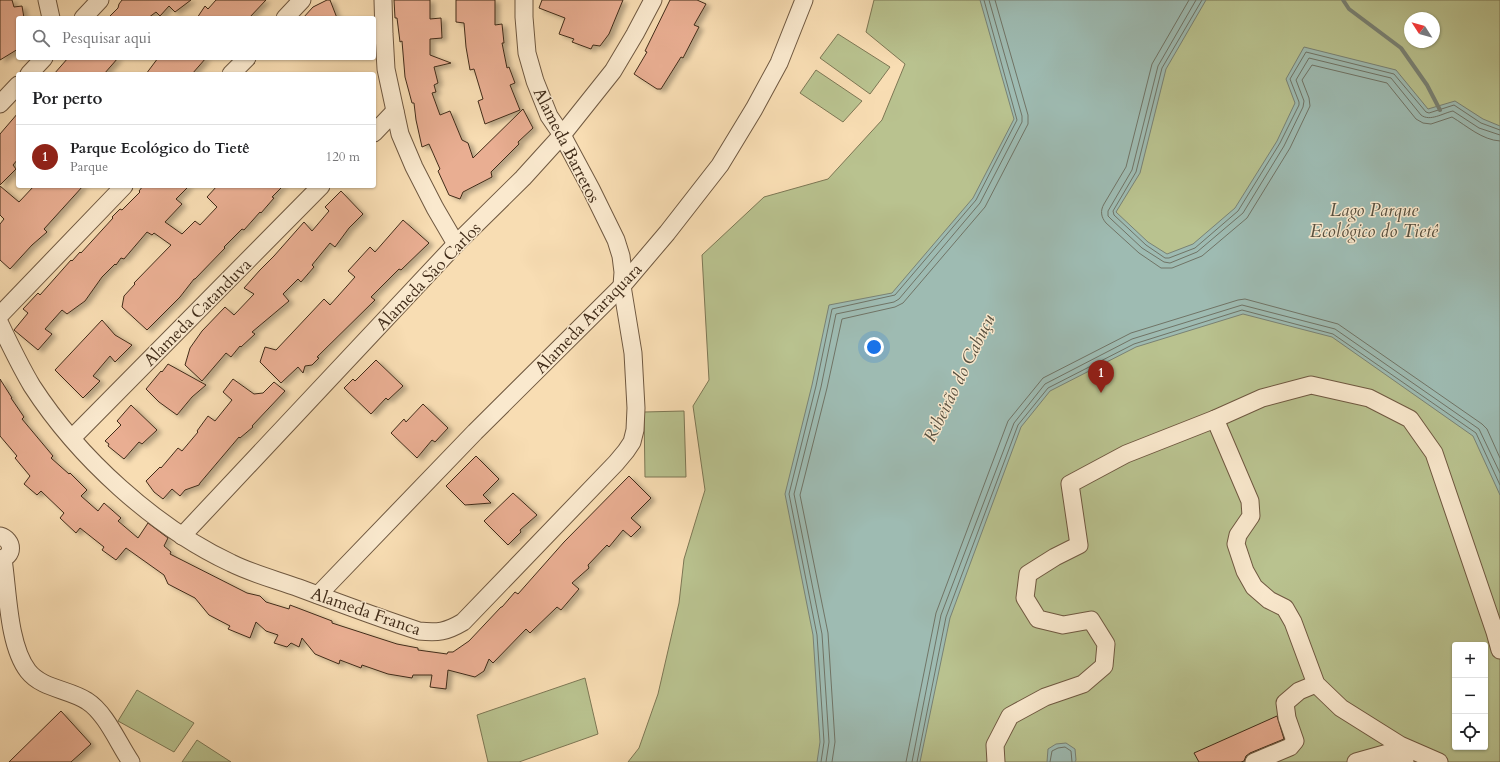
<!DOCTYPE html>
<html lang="pt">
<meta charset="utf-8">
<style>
body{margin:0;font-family:Cardo,serif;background:#f6f6f6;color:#202124}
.controls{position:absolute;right:12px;bottom:12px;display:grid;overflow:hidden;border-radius:4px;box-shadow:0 1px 3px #0004}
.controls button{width:36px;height:36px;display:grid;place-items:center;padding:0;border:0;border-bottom:1px solid #e0e0e0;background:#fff;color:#202124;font:20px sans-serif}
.compass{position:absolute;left:1404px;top:12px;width:36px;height:36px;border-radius:50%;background:#fff;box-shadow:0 1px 3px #0004;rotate:306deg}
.you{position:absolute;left:874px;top:347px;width:14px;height:14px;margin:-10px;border:3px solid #fff;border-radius:50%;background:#1a73e8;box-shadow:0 0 0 6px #1a73e833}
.badge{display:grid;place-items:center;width:26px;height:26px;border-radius:50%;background:#8f2418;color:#fff;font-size:13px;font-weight:700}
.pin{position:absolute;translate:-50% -33px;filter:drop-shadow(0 1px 2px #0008)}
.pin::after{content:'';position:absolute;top:21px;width:14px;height:12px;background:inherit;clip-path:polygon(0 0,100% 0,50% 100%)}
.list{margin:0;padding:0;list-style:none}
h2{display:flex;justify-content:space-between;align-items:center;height:52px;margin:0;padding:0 16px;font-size:17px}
h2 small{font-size:13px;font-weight:400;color:#757577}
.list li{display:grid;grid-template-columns:26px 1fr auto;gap:12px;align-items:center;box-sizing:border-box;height:64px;padding:0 16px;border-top:1px solid #e0e0e0}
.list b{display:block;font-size:15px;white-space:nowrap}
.list p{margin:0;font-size:13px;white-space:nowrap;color:#757577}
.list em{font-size:13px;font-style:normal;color:#757577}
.icon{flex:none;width:22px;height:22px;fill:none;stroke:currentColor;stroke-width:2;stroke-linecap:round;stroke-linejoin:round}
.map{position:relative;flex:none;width:1500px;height:762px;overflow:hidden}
.search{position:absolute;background:#fff;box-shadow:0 1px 3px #0004;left:16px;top:16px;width:360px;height:44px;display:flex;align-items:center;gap:10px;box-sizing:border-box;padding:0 14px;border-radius:4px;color:#757577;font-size:15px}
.panel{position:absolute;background:#fff;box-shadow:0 1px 3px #0004;left:16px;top:72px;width:360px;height:116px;border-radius:4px}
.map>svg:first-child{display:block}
.green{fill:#b9c28f;stroke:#7d7754;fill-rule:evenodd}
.water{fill:#9ebbb2;stroke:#798275}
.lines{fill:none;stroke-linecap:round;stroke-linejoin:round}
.shore{stroke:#707466;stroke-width:1}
.stream{stroke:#798275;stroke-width:4}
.building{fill:#e9ae92;stroke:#412c19;filter:url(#shadow)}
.minor-casing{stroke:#6f5840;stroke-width:19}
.minor{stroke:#fae9ce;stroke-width:17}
.labels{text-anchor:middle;stroke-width:3;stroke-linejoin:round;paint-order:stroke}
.street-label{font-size:17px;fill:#412c19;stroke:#fae9ce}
.water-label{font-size:18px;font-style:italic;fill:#58503f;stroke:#fae9ce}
</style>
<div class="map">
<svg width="1500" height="762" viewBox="0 0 1500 762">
<defs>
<filter id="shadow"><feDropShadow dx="4.5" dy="2.5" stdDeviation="2" flood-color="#0004"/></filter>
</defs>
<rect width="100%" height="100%" fill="#f8ddb3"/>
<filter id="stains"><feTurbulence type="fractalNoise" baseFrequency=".005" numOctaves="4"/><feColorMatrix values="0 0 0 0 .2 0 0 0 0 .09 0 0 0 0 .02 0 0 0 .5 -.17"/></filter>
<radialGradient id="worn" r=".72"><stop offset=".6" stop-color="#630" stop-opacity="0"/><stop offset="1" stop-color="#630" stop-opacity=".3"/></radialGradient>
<g class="green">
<path d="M874,0h626v762h-872l11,-14 19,-54 21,-91 5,-44 21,-69 -12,-84 16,-26 -7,-125 62,-58 64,-18 54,-59 23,-56 -39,-32zM1410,18h24v24h-24zM1455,645h30v102h-30z"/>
<polygon points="838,34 890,67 870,94 820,58"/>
<polygon points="816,70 862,101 843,122 800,93"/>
<polygon points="684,411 686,477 645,477 644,412"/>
<polygon points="585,678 598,734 519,762 488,762 477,715"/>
<polygon points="137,690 194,723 174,752 118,721"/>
<polygon points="197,740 231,762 182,762"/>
</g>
<g class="water">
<polygon points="980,0 1206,0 1166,69 1140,173 1116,212 1148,242 1167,254 1193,244 1235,208 1277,141 1295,103 1286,79 1304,47 1396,70 1428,109 1455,101 1483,119 1500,126 1500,495 1473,436 1332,337 1243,314 1136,347 1050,391 1021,427 950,618 920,762 817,762 820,742 813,635 785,494 812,385 829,305 892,293 973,198 1014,119"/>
<polygon points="1066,743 1075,749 1076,760 1075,762 1047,762 1048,749 1056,744"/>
</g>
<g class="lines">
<g class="shore">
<path d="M1189,0l-37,64 -26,103 -22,37c-4,7 -3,13 2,19l33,30 22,15h11l30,-12 45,-38 43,-70 20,-42 -1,-8 -7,-18 10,-15 75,18 29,36 7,4 8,1 21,-7c15,9 30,23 48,24"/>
<path d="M1196,0l-38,66 -26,104 -24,41v5l3,3 31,29 22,14 6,1 27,-11 46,-39 41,-67 19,-39 1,-6 -8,-21 13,-22 82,20 30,37c9,7 22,-2 32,-4l26,17 21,7"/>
<polyline points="1202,0 1162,68 1136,172 1113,211 1114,215 1146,245 1165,258 1169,258 1195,248 1238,211 1280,143 1299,105 1299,102 1290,79 1306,52 1394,74 1426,112 1429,113 1454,105 1481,123 1500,130"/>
<polyline points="821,762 824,742 817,635 789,494 816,386 832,309 895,295 976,200 1017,120 984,0"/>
<polyline points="826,762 829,742 822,634 794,494 821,387 836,314 894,302 899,299 980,203 1022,122 1022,116 989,0"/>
<polyline points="832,762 835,742 828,633 800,495 827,388 842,319 895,307 903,303 985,207 1028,124 1028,115 995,0"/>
<polyline points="906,762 936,613 1008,421 1043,378 1131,333 1238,300 1245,299 1338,324 1482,424 1487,429 1500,458"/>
<polyline points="912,762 941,615 1014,423 1045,384 1132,339 1242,305 1335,329 1479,429 1500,473"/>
<polyline points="917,762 946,617 1018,425 1048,388 1134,344 1242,310 1333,334 1476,433 1500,485"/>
<polyline points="1050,762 1052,751 1058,748 1065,747 1071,751 1072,762"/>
</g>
<polyline class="stream" points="1343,0 1349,9 1401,48 1427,85 1440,110"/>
</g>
<g class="building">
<polygon points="0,0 12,0 14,7 22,6 24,18 18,18 18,49 0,60"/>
<polygon points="122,0 191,0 175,12 169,6 160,16 156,12 148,18 108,18 118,8 119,4"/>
<polygon points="216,0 266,0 249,18 197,18 205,6 208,9"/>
<polygon points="327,0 330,0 337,18 303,18 313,7"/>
<polygon points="394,0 430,0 430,19 441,18 442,38 430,39 430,55 451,63 434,67 438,83 434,85 436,92 432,93 440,115 450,111 462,140 468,143 473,158 523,109 533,128 518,142 519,144 491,172 492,177 463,192 460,199 449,195 438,171 440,169 429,144 422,147 416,120 414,103 412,103 405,77 402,41 400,42 397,18 395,18"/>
<polygon points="456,0 495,0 495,25 502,24 504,43 502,43 507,68 509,67 515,83 510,85 520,110 485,124 478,101 483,99 474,69 470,70 466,47 464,23 456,22"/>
<polygon points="542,0 623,0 609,34 600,46 593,45 591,49 572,42 574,39 559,34 565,18 539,8"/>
<polygon points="670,0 697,0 706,4 694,25 699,27 683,58 681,57 661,89 657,89 634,74 647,52 645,51"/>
<polygon points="68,58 118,58 104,74 54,74"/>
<polygon points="158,58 206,58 192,74 146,74"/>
<polygon points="18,113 18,159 13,165 16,169 0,185 0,134"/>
<polygon points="0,186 19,202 34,186 83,186 44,229 47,232 32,245 10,269 0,260 0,224 4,219 0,215"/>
<polygon points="143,186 189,186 176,199 182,204 165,222 182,234 195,221 200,225 217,207 207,197 217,186 283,186 272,197 274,198 261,213 260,212 244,230 242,229 224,247 225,248 195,279 194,279 180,297 147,330 122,307 124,296 135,284 134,283 171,245 154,233 152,235 147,232 124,259 121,258 116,265 115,264 102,277 85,301 67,314 62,310 45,329 52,334 38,350 14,330 28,313 23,309 38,293 40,295 71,260 72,261 80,252 81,253 113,218 112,217 120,209 122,210 140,192 139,191"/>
<polygon points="341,191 363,214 349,228 335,247 330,243 312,265 314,267 301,282 298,279 283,294 289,301 252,332 255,334 241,347 240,346 231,357 226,353 202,381 185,365 190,348 202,331 225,307 234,315 254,294 244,288 260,270 274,256 304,222 312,231 329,211 325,207"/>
<polygon points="403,220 429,243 401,270 399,269 371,297 375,300 317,357 319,358 312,365 305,366 303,373 298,367 281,383 260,362 265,347 276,350 324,299 330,305 355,277 348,271 370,247 375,252"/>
<polygon points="102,320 115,335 132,345 115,362 110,356 93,376 100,381 83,398 55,370"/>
<polygon points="376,360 403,386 388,400 386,398 371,414 344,388 353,379 355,381"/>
<polygon points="168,364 206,385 192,397 177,415 159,402 146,389 161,371 162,372"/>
<polygon points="0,379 12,398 11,398 24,417 22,419 53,456 51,458 69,474 70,473 87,490 81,496 98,511 104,503 121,518 118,521 138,538 148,523 168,538 164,546 171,552 170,554 247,593 260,596 266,602 289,609 290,605 332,621 332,623 397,644 418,648 418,650 447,654 448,652 453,652 469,641 501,607 502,607 515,592 518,594 564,542 629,476 651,498 631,518 641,527 631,537 623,530 609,547 607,545 588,565 589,568 572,583 579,589 561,610 557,607 530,633 526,629 493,663 489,659 484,671 475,677 448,670 446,689 430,687 432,675 413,675 412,678 388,674 362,665 361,668 340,660 339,664 315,654 302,638 299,647 291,643 287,647 274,643 278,635 266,631 256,622 250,638 228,629 230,626 209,615 195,598 168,584 164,575 126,548 116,560 102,550 104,547 80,528 76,533 60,518 64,513 41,491 37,495 24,484 30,476 15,458 17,456 0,436"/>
<polygon points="233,379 254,394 263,393 274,382 285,391 252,426 253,427 240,438 239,437 200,483 199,485 185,490 180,496 172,489 163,499 154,492 146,481 160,467 161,468 178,448 182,451 198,432 197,431 208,416 215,421 232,400 223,392"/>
<polygon points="423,404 448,428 435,442 432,440 417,458 391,433 404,419 406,422"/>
<polygon points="131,405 157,430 142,444 139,442 124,459 108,446 109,444 105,441 121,425 117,421"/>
<polygon points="476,456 499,479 483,495 491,503 465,505 446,486"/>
<polygon points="513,493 537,515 520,530 521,532 508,545 484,521"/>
<polygon points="61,711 91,744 71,762 9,762"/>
<polygon points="1277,716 1284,739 1250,753 1246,756 1244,761 1241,762 1199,762 1194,753"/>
</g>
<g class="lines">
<defs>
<g id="minor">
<polyline points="47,0 51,18"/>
<polyline points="383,0 384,34 386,69 400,134 414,167 435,208 456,244"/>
<polyline points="83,18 100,0"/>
<polyline points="285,18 302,0"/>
<polyline points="29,74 44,58"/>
<polyline points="231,74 247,58"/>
<polyline points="0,104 18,85"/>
<polyline points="374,133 395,111"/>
<polyline points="0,315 124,186"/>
<path d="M0,324c10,21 20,42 32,62 46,71 122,141 199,177 22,11 46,17 68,25 40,15 80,30 120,43 19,2 27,1 44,-9l153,-159 10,-12 6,-9 3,-12 1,-22 -3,-55 -11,-67 1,-14 -2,-16 -5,-16 -25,-51 -29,-54 -13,-19 -14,-35 -8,-28 -3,-36v-17"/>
<polyline points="1215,419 1250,501 1251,516 1238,535 1236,544 1245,571 1254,587 1269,600 1285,608 1293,622 1316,684 1341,708 1400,745 1439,762"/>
<polyline points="72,438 321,186"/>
<path d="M0,536c14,4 14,21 0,23"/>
<polyline points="182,536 456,244 523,178 562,135 613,71 635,34 653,0"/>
<path d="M3,559c5,32 5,86 25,112 14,18 41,18 59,30 19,12 31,42 44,61"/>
<polyline points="318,595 475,432 622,286 667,233 720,165 754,109 779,63 804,0"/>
<polyline points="996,762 995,745 1010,716 1045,697 1083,684 1104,666 1106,644 1091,620 1063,625 1038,619 1025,598 1028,574 1055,557 1079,545 1070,484 1126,454 1215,419 1262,398 1311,385 1369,398 1410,419 1434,453 1495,632 1500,650"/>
<polyline points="1254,762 1290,747 1295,741 1287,718 1285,703 1299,691 1316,684"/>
<polyline points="1356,762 1388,753 1405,762"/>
</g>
</defs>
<use href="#minor" class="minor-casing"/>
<use href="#minor" class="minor"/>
</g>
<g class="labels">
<g class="street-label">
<text transform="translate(567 145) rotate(63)" y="6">Alameda Barretos</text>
<text transform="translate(428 276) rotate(-46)" y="6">Alameda São Carlos</text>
<text transform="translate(197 312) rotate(-45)" y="6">Alameda Catanduva</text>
<text transform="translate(588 318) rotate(-46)" y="6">Alameda Araraquara</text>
<text transform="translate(366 611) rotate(19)" y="6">Alameda Franca</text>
</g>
<g class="water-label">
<text x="1374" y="216">Lago Parque<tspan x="1374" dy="21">Ecológico do Tietê</tspan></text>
<text transform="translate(959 378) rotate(-64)" y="6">Ribeirão do Cabuçu</text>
</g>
</g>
<rect width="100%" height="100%" filter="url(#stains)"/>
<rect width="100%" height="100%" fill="url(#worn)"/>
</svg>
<div class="controls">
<button>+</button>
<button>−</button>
<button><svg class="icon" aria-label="locate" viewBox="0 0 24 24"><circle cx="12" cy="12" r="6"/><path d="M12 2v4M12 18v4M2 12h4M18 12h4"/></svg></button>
</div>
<svg class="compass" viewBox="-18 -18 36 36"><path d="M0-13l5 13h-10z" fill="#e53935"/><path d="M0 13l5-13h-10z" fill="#757577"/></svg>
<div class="you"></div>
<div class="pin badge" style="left:1101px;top:393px">1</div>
<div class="search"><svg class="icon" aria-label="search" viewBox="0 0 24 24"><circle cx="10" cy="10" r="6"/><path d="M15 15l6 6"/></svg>Pesquisar aqui</div>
<section class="panel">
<h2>Por perto<small></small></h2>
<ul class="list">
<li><span class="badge">1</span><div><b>Parque Ecológico do Tietê</b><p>Parque</p></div><em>120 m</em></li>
</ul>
</section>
</div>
